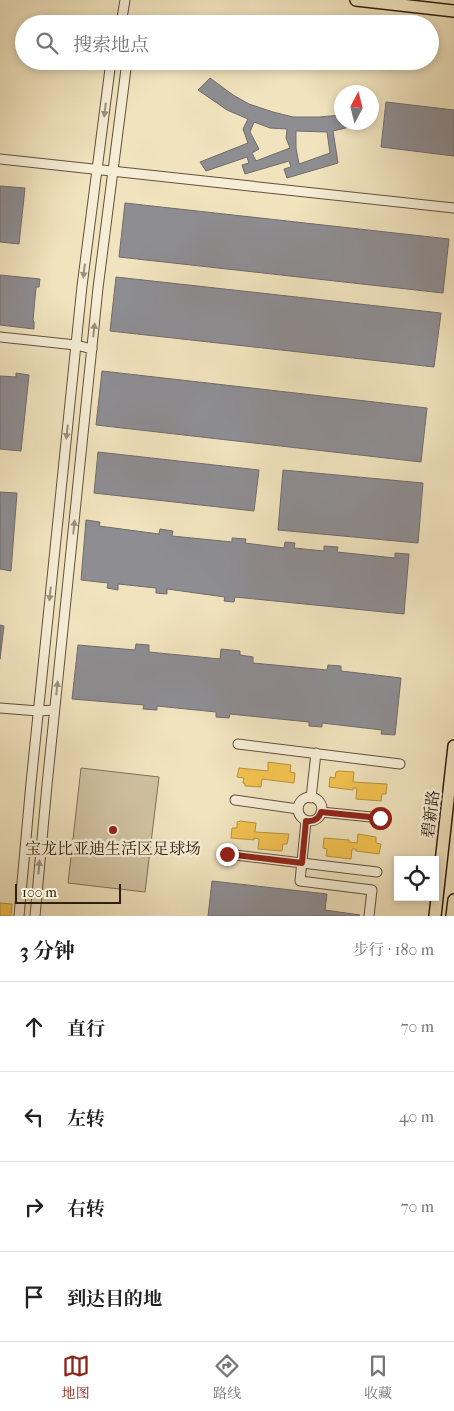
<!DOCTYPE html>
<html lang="zh">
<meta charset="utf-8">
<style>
body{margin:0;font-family:"IM FELL French Canon","Noto Serif SC",serif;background:#f6f6f6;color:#222}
.controls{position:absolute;right:15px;bottom:15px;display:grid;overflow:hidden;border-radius:0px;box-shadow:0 2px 8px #0003}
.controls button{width:45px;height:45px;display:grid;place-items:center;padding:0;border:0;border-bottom:1px solid #e0e0e0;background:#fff;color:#222;font:25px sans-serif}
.compass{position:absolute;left:334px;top:85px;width:45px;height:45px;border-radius:50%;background:#fff;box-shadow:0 2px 8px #0003;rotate:7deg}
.scale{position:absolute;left:15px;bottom:12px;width:106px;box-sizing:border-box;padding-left:5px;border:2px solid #312011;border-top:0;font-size:14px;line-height:18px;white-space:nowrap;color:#312011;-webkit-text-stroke:4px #f5edd5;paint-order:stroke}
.stop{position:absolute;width:15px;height:15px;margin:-11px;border:4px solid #8f2418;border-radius:50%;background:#fff}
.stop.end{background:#8f2418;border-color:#fff;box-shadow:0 1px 5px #0008}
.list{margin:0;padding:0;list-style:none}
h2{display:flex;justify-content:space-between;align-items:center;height:65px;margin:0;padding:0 20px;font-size:21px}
h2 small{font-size:16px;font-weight:400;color:#767676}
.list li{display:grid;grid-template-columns:32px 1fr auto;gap:15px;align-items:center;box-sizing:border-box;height:90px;padding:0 20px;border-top:1px solid #e0e0e0}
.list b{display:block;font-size:19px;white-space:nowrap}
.list em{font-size:16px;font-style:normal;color:#767676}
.icon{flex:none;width:28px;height:28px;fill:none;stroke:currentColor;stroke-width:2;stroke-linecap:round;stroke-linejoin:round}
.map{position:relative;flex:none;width:454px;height:916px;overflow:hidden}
.search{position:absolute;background:#fff;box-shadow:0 2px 8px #0003;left:15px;right:15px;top:15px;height:55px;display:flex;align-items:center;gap:12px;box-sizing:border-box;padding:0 18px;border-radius:28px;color:#767676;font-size:19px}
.sheet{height:425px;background:#fff}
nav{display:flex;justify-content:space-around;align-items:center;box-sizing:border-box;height:70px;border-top:1px solid #e0e0e0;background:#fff;font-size:14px;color:#767676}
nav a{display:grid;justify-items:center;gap:2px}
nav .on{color:#8f2418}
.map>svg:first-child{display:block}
.green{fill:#d0c2a1;stroke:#807159}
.homes{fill:#f2c14e;stroke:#b8913c}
.industry{fill:#8d8d92;stroke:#716c6b;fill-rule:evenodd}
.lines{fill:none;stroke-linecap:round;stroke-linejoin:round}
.minor-casing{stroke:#61513c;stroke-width:11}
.major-casing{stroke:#312011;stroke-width:14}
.minor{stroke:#f5edd5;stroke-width:9}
.major{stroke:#f0e3be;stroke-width:11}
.oneway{fill:#9d917d}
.route{stroke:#8f2418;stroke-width:6}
.poi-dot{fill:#8f2418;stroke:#f5edd5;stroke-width:2}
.labels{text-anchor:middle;stroke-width:5;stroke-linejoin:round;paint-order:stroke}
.street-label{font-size:16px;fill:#312011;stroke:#f5edd5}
.poi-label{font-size:16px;fill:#312011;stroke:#f5edd5}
</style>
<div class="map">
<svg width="454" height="916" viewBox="0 0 454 916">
<rect width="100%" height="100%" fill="#f0e3be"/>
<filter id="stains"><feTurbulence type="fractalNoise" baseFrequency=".004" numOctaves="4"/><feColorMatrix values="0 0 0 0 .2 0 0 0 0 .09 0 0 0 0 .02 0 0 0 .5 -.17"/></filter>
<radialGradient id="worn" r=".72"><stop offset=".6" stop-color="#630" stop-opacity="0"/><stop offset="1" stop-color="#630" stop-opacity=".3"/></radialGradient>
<polygon class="green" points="81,768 159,777 145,892 68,883"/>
<g class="homes">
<polygon points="268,762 291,765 290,772 295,773 294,783 262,779 261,787 245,786 245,784 243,783 244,778 237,777 239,768 268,771"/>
<polygon points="339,771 354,772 353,782 387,784 386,794 382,794 381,801 356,799 357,788 353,788 353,790 329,787 330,777 335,778 336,772"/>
<polygon points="240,821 256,823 255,832 289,834 287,844 283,844 282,851 258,849 259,839 254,838 254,840 231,838 232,828 237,828 237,822"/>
<polygon points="358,834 376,837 376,843 381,844 379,854 356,851 356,849 352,849 351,859 326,856 327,849 323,848 324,838 349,840 349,842 357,843"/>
<polygon points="0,903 12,904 11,916 0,916"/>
</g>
<g class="industry">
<path d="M210,78l23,17 16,9 24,8 20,5h26l23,-2v7h15l1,3 -25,6 5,32 -51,15 -3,-9 7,-2 -2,-6 -44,13 -3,-9 7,-2 -2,-6 -41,14 -6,-9 48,-19 -5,-14 5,-10 -21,-9 -29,-20zM254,122l16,6 17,1 -1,9 4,10 -34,13 -4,-8 7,-4 -9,-17zM296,131l31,1 3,21 -31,11 -3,-16z"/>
<polygon points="386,102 454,110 454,156 381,147"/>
<polygon points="0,186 25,188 19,244 0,242"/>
<polygon points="125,203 449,239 443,293 119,257"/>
<polygon points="0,275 40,279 39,287 36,287 33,320 34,321 34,329 0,325"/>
<polygon points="116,277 441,313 434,367 110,331"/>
<polygon points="102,371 427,408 421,462 96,425"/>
<polygon points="16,373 29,375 21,451 0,449 0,376 16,377"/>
<polygon points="98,452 259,470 254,511 94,493"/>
<polygon points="283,470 423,483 418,543 278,530"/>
<polygon points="0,492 17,493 11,571 0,569"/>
<polygon points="86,520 100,522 99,526 159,534 160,529 173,531 172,536 232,542 232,538 246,539 245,543 284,548 285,542 295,543 294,548 324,551 324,546 338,547 337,552 395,558 395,553 409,554 404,614 235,597 234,602 224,601 225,597 167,589 167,594 156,593 156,588 118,584 118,590 107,588 108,583 81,580"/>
<polygon points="0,625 4,626 0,659"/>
<polygon points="136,644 149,645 149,652 220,659 221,649 240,651 240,655 253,657 253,663 327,670 328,665 341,666 341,671 401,678 395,735 381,734 382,730 322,723 322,727 309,726 309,722 230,714 229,718 216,717 216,712 157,706 157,710 143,709 144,705 72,699 78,645 135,650"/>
<polygon points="212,881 327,894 325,910 360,915 359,916 208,916"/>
</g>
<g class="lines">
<defs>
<g id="minor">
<polyline points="121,24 125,0"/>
<polyline points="0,159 454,208"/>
<polyline points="0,337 76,345 92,349"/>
<polyline points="0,708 38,711 54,710"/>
<polyline points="238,744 400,764"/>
<circle cx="310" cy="809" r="12"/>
<polyline points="311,798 316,753"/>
<polyline points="235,800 298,809"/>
<polyline points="321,812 381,818"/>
<polyline points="306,821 300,881 372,890 369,916"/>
<polyline points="227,854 377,872"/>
<polyline points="19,916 31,783 82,286 111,61"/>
<polyline points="35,916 47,785 98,288 127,61"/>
</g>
<g id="major">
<polyline points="356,0 454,11"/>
<polyline points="435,916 454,746"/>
<polyline points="452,916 454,900"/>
</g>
</defs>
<use href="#minor" class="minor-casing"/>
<use href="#major" class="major-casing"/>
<use href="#minor" class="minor"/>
<use href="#major" class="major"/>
</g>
<defs><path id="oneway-solid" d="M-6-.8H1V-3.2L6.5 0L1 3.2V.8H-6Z" transform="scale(1.25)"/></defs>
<g class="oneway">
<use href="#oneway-solid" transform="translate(105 110) rotate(97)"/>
<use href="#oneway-solid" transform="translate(84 271) rotate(97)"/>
<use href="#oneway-solid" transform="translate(94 330) rotate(-84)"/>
<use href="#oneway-solid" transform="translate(67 432) rotate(96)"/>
<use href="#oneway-solid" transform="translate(74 527) rotate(-84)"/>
<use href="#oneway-solid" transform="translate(50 594) rotate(96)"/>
<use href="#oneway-solid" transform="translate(57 688) rotate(-84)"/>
<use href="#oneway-solid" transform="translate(39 867) rotate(-85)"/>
</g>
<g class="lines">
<path class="route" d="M227,854l75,9 4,-42c8,1 13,-2 15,-9l59,6"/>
</g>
<circle class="poi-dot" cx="113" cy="830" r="5"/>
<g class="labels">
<g class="street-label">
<text transform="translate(430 814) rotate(-83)" y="6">碧新路</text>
</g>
<g class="poi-label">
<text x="113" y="854">宝龙比亚迪生活区足球场</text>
</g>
</g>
<rect width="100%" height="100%" filter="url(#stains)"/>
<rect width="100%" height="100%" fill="url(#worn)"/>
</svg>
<div class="controls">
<button><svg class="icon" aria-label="locate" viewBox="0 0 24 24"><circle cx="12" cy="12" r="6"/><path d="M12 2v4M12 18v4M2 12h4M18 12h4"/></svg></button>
</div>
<svg class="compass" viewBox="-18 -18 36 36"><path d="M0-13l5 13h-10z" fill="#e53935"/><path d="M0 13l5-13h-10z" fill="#767676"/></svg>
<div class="scale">100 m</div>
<div class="stop" style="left:380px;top:818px"></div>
<div class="stop end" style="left:227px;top:854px"></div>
<div class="search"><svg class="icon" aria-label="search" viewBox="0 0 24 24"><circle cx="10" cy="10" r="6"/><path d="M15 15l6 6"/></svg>搜索地点</div>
</div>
<section class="sheet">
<h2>3 分钟<small>步行 · 180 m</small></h2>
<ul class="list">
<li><svg class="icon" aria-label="ahead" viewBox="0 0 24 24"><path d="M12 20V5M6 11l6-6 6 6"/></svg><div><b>直行</b></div><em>70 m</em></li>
<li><svg class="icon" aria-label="left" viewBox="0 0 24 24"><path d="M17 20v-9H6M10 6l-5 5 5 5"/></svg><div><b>左转</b></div><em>40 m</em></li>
<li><svg class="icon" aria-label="right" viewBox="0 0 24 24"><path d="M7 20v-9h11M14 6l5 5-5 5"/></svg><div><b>右转</b></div><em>70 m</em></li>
<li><svg class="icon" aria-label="arrive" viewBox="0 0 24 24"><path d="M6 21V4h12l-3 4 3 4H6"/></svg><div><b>到达目的地</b></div></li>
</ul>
</section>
<nav>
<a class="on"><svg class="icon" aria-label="map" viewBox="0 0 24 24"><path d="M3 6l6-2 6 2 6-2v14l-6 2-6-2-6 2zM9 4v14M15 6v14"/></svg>地图</a>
<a><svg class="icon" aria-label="directions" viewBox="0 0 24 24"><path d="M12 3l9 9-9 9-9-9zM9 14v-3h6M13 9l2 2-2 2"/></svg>路线</a>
<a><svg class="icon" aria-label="saved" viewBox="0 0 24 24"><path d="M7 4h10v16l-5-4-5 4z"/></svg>收藏</a>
</nav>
